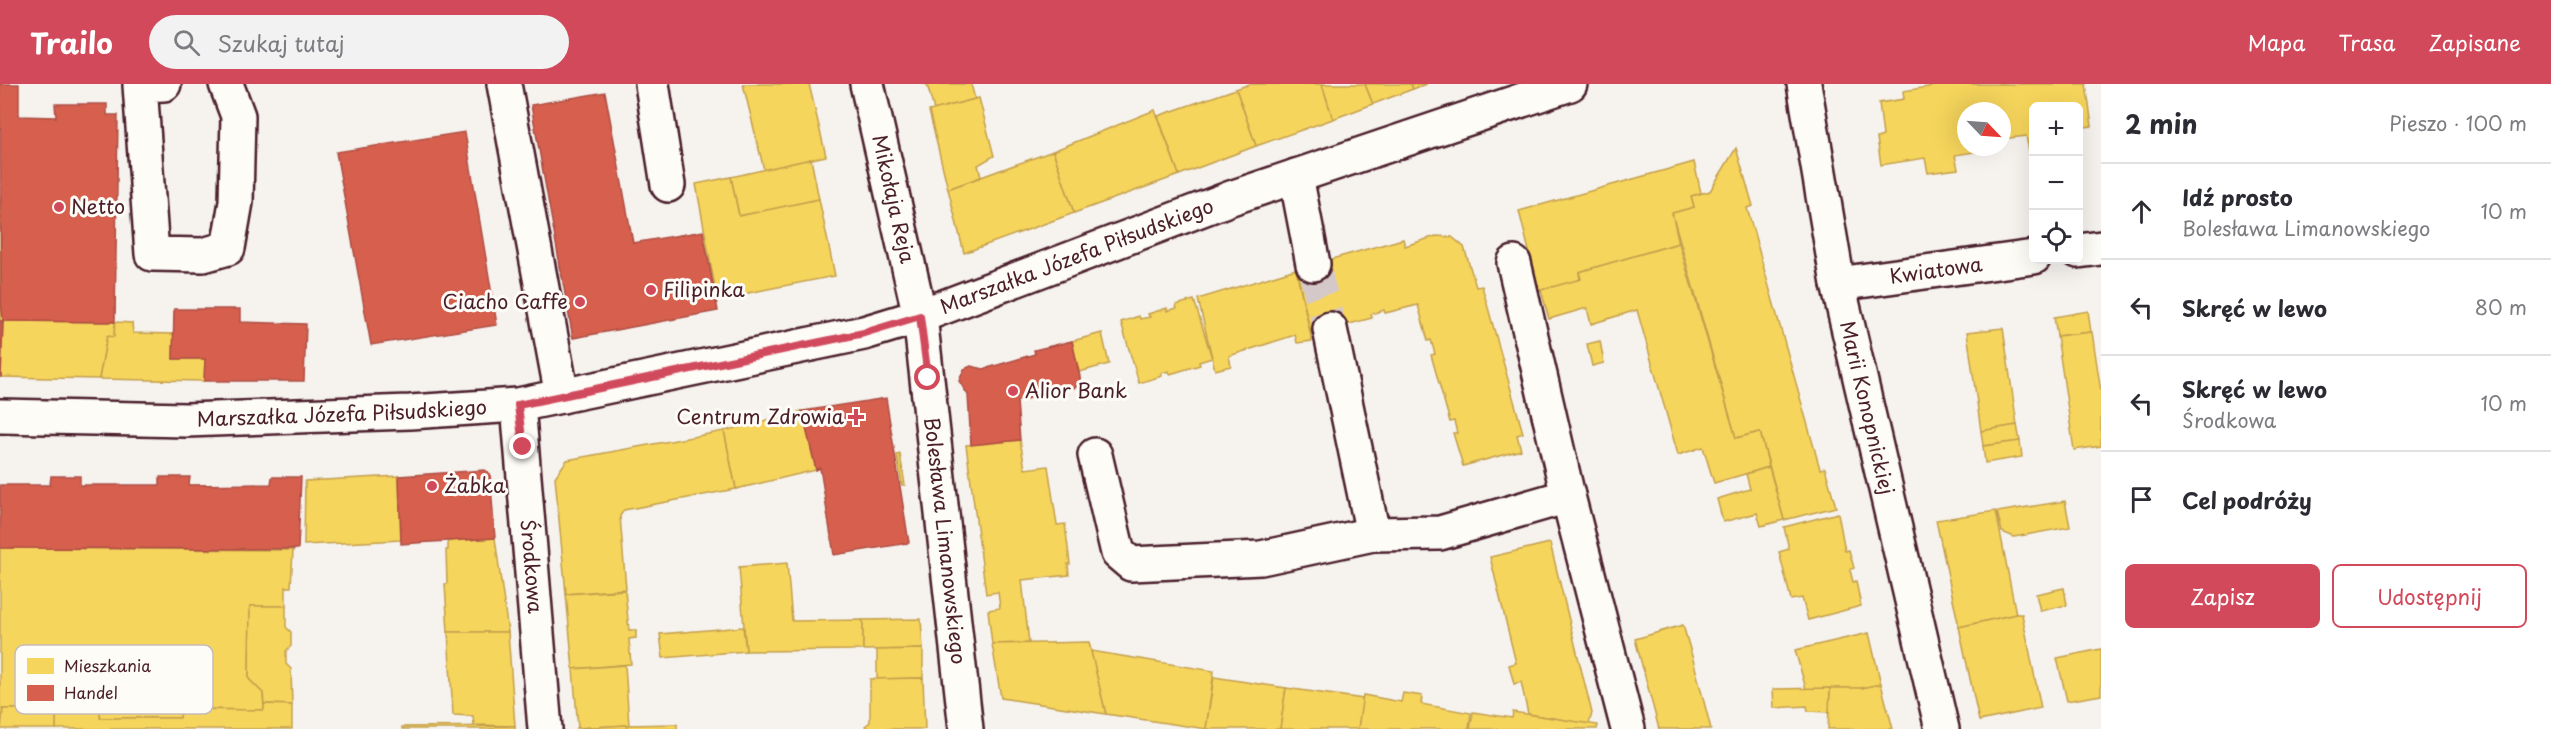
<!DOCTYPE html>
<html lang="pl">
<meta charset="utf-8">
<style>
body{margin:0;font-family:"Playpen Sans",sans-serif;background:#f2f2f3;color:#2b2b33}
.controls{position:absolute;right:18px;top:18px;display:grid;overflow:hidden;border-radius:9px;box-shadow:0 6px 24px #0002}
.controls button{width:54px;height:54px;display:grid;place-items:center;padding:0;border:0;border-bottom:2px solid #e1e1e2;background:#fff;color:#2b2b33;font:30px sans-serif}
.compass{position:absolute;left:1957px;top:18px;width:54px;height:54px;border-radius:50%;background:#fff;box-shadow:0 6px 24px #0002;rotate:115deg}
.stop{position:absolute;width:18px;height:18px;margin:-14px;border:4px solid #d1495b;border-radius:50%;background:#fff}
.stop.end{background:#d1495b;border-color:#fff;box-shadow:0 2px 6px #0008}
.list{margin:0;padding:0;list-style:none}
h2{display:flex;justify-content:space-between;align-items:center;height:78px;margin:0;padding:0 24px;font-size:26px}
h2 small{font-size:20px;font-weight:400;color:#7c7c81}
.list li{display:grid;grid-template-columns:39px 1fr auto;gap:18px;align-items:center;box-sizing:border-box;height:96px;padding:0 24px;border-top:2px solid #e1e1e2}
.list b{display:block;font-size:22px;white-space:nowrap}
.list p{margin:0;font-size:20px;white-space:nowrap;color:#7c7c81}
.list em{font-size:20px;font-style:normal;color:#7c7c81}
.actions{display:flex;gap:12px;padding:18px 24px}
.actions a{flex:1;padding:14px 0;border:2px solid #d1495b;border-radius:9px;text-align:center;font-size:21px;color:#d1495b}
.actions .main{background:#d1495b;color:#fff}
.icon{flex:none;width:33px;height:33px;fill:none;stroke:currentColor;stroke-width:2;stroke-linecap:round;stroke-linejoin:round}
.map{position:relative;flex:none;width:2101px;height:645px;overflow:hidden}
header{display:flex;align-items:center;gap:36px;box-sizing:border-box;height:84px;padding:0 30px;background:#d1495b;color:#fff}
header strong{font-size:28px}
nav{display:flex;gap:33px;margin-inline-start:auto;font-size:21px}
.search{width:420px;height:54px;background:#f2f2f3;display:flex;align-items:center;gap:15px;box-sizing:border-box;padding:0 21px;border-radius:33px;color:#7c7c81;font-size:22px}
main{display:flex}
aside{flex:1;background:#fff}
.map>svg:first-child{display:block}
.homes{fill:#f6d55c;stroke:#c29e4d;stroke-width:1.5}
.shops{fill:#d6604d;stroke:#ac4c43;stroke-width:1.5}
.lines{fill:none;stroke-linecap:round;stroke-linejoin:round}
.minor-tunnel{stroke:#d4c9c8;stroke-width:33;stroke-dasharray:33 16;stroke-linecap:butt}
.minor-casing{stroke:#4a1f2b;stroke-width:38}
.minor{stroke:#fdfcf7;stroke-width:33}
.route{stroke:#d1495b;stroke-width:8}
.poi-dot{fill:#d1495b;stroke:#fdfcf7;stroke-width:2}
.labels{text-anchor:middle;stroke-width:6;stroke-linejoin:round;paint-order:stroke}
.street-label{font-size:20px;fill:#4a1f2b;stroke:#fdfcf7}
.poi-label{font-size:20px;fill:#4a1f2b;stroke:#fdfcf7;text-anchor:start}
.key{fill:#fdfcf7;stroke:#c7baba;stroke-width:1.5}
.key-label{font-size:16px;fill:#4a1f2b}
</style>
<header>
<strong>Trailo</strong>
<div class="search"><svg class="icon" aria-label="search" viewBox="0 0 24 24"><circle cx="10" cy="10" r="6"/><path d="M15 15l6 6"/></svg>Szukaj tutaj</div>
<nav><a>Mapa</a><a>Trasa</a><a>Zapisane</a></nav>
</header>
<main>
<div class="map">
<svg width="2101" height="645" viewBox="0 0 2101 645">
<rect width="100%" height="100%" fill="#f6f3ef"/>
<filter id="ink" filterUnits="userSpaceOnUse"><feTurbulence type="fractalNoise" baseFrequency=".0167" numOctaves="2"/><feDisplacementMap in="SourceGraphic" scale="12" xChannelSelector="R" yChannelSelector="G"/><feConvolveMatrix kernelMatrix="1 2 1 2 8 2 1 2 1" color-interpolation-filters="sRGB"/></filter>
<g filter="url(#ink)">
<g class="homes">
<polygon points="743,0 809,0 826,72 764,86"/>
<polygon points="923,0 971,0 975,15 934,26 927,0"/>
<polygon points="1250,0 1322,0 1333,35 1256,62 1236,5"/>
<polygon points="1322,0 1365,0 1373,20 1333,35"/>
<polygon points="1365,0 1411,0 1413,5 1373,20"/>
<polygon points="1411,0 1427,0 1413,5"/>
<polygon points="1946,0 2086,0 2092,42 2078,44 2078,22 2034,22 2034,66 2029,67 2026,52 2002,55 2002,27 1966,27 1966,63 1993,63 1994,65 1955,71 1958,85 1928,89 1925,74 1881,81 1877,54 1883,52 1879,19 1904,15 1903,7"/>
<polygon points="1236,5 1256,62 1179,91 1158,32"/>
<polygon points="979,14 994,72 978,81 981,93 948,105 929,27"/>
<polygon points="1155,26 1179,91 1074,129 1053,67"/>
<polygon points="1736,64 1753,122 1747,124 1820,385 1825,384 1836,423 1784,436 1760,348 1736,354 1672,129 1694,123 1691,112 1710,107"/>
<polygon points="1053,67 1074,129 964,169 948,105"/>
<polygon points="811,75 819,115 817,117 739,132 731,93"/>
<polygon points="1694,78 1701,109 1691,112 1694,123 1672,129 1679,159 1579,188 1580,196 1539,207 1519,127"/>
<polygon points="731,93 739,132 819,115 835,192 717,215 696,100"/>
<polygon points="0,114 1,217 3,237 0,237"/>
<polygon points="1436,152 1452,153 1464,163 1476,203 1482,202 1523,349 1517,351 1521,366 1463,382 1453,349 1457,349 1454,337 1450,338 1431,271 1435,270 1431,256 1428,257 1418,221 1385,229 1384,226 1371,230 1372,234 1311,250 1296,185 1403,155 1405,162"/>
<polygon points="1679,159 1736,354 1760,348 1769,383 1714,399 1703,363 1678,371 1637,226 1591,240 1587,224 1549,235 1541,206 1581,195 1579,188"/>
<polygon points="1296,185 1312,257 1297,259 1295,251 1229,272 1231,282 1215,286 1198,215"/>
<polygon points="1194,216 1212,274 1199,278 1200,281 1170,290 1169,287 1161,289 1162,292 1139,299 1121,238 1139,232 1140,235 1150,233 1148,230 1167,224 1167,227 1177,224 1176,221"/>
<polygon points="2088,227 2091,248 2057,252 2054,233"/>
<polygon points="3,237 115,238 114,253 107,252 99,295 1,293"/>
<polygon points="115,238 132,239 133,249 174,250 173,275 205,275 204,297 99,295 107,252 114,253"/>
<polygon points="2003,244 2017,341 1981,347 1967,248"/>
<polygon points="2092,248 2101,308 2101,362 2074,366 2057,252"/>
<polygon points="1102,249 1109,280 1079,288 1072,257"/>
<polygon points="1600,257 1604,279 1592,282 1587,260"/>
<polygon points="802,327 816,386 736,405 724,347"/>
<polygon points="2017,341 2020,357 1983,362 1981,347"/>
<polygon points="724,347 736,405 624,426 620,432 626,505 566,510 555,393 567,376"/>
<polygon points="1020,356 1025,385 1048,382 1057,441 1065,440 1070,480 1068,480 1069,491 1022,496 1029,559 992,560 988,526 1000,524 998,508 986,510 966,361"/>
<polygon points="2020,357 2022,373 1985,379 1983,362"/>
<polygon points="900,370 905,401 902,401 897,371"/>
<polygon points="1769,383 1784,436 1761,442 1757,429 1723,438 1717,415 1750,405 1746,390"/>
<polygon points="399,392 401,456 304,461 305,397"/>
<polygon points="2065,417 2070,443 2014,453 2002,448 1997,428"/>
<polygon points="1996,427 2016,530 1959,543 1936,436"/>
<polygon points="1838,429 1845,467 1849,466 1854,484 1850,486 1853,498 1856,497 1861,522 1808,536 1802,514 1791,516 1779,468 1789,465 1784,443"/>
<polygon points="495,454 508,548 448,548 445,500 447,500 446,466 448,466 448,457"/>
<polygon points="1550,459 1592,629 1589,640 1528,630 1521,598 1514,600 1509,581 1516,579 1490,473"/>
<polygon points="0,464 293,466 291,503 286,503 286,522 250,522 249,595 263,609 264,626 181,625 180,634 100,634 100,625 0,625"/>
<polygon points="787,479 792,537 863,536 863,566 746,567 739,483"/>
<polygon points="2064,504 2067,521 2040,527 2036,510"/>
<polygon points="625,506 629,546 636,546 636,554 629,555 631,580 573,585 566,510"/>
<polygon points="250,522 286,522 286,543 291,548 291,562 286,567 286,580 291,585 292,621 264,620 263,609 249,595"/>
<polygon points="2016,530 2022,530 2041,624 1979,637 1959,543"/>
<polygon points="921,535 923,565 863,566 863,536"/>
<polygon points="1683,541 1694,579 1711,645 1659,645 1635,555"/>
<polygon points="743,543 746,567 663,574 660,550"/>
<polygon points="448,548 508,548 515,642 474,641 473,632 453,631"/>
<polygon points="1869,549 1881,600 1862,604 1806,605 1795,566"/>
<polygon points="1089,558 1106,630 1001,614 992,560"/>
<polygon points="923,565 923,594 877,595 877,566"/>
<polygon points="2101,565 2101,611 2067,617 2057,574"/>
<polygon points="1091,567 1214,587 1206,645 1106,630"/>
<polygon points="625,581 629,641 578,644 573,585"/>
<polygon points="1214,593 1286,604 1280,645 1206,645"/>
<polygon points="923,594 925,645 869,645 865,642 870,638 870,595"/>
<polygon points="1881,600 1893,645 1828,645 1830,604 1862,604"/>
<polygon points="1286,604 1363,615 1358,645 1280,645"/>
<polygon points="1830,604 1829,628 1808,627 1807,622 1774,624 1773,605"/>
<polygon points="1403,609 1422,612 1421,620 1471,629 1469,645 1358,645 1363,611 1401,618"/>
<polygon points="264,620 292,621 292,645 56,645 56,625 100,625 100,634 180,634 181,625 264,626"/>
<polygon points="0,625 3,625 1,645 0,645"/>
<polygon points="3,625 56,625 56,645 1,645"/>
<polygon points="1473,628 1512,634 1513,628 1598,641 1597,645 1470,645"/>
<polygon points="677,640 677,645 627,645 626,641"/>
<polygon points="626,641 627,645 576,644 578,644"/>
<polygon points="515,642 515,645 402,645 402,643"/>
</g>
<g class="shops">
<polygon points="0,0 19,0 19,32 56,33 55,20 107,20 107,31 118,31 115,238 3,237 1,217"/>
<polygon points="605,8 633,159 703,147 718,227 573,254 531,21"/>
<polygon points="465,48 497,241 371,261 336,68"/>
<polygon points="174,225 240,225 240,238 306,240 304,297 204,297 205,275 173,275"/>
<polygon points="0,237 3,237 1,293 0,293"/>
<polygon points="1072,257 1082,302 1017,317 1020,356 971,361 968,311 959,297 964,285 971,282 984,285 1035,270 1034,266"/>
<polygon points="886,314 909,459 834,471 820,384 816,386 802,327"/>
<polygon points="485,386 490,390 495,454 401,460 399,392"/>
<polygon points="51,392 80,392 80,401 160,401 160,393 190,393 189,401 271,400 272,393 301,393 298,465 0,464 0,401 50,401"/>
</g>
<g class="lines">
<polyline class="minor-tunnel" points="1313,180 1330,245"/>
<defs>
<g id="minor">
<polyline points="164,0 140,1 152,170 203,171 228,164 236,118 238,32 226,0"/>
<polyline points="504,0 562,312"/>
<polyline points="652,0 668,101"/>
<path id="s1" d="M867,0l53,232 46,413"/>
<path id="s2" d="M1804,0l34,200 104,445"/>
<polyline points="1296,92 1313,180"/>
<polyline points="2078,167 2101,164"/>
<path id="s3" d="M1838,200l196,-27"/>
<polyline points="1330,245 1373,450"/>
<path id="s4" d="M518,321l27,324"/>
<path id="s5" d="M0,332l186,4 224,-8 108,-7 346,-72 56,-17 311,-118 339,-114"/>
<polyline points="1095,371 1118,469 1131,480 1261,474 1373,450 1440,449 1568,412 1514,179"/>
<polyline points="1568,412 1628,645"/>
</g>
</defs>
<use href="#minor" class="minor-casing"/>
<use href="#minor" class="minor"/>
</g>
</g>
<g class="lines" filter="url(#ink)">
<polyline class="route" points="523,363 518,321 864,249 920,232 928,294"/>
</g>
<g class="poi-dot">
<circle cx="59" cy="123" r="6"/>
<circle cx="651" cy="206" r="6"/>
<circle cx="580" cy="218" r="6"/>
<circle cx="1013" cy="307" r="6"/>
<path d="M853 324h6v6h6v6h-6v6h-6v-6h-6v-6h6z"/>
<circle cx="432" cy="402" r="6"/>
</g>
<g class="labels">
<g class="street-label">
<text dy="7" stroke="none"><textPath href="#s1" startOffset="118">Mikołaja Reja</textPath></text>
<text dy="7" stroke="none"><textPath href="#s5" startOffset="1098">Marszałka Józefa Piłsudskiego</textPath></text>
<text dy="7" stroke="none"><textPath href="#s3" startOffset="99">Kwiatowa</textPath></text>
<text dy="7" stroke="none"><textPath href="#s2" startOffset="330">Marii Konopnickiej</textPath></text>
<text dy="7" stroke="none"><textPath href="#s5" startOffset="342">Marszałka Józefa Piłsudskiego</textPath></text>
<text dy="7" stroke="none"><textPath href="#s1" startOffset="464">Bolesława Limanowskiego</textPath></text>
<text dy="7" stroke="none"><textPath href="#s4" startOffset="162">Środkowa</textPath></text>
</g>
<g class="poi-label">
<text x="71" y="130">Netto</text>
<text x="663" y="213">Filipinka</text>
<text x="568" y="225" text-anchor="end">Ciacho Caffe</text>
<text x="1025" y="314">Alior Bank</text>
<text x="844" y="340" text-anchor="end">Centrum Zdrowia</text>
<text x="444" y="409">Żabka</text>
</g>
</g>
<rect x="15" y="561" width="198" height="69" rx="9" class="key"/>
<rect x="27" y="574" width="27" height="16" fill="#f6d55c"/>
<rect x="27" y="601" width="27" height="16" fill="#d6604d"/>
<g class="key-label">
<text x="64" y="588">Mieszkania</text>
<text x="64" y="615">Handel</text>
</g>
</svg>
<div class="controls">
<button>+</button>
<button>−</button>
<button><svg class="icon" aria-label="locate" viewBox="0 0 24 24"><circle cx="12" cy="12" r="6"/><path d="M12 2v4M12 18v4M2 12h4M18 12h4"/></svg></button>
</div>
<svg class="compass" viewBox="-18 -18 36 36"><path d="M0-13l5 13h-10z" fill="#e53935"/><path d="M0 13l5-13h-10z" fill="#7c7c81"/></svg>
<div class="stop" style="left:928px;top:294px"></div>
<div class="stop end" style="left:523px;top:363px"></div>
</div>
<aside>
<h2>2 min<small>Pieszo · 100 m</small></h2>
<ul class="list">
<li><svg class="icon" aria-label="ahead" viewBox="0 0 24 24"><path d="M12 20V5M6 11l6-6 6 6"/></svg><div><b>Idź prosto</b><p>Bolesława Limanowskiego</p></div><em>10 m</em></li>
<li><svg class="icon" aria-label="left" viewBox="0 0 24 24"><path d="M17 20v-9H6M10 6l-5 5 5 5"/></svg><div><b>Skręć w lewo</b></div><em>80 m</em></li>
<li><svg class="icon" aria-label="left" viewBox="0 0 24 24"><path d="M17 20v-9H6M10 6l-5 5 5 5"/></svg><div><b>Skręć w lewo</b><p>Środkowa</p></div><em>10 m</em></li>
<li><svg class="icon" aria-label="arrive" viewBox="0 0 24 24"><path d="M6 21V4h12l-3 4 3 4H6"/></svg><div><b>Cel podróży</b></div></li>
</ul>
<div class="actions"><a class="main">Zapisz</a><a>Udostępnij</a></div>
</aside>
</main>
